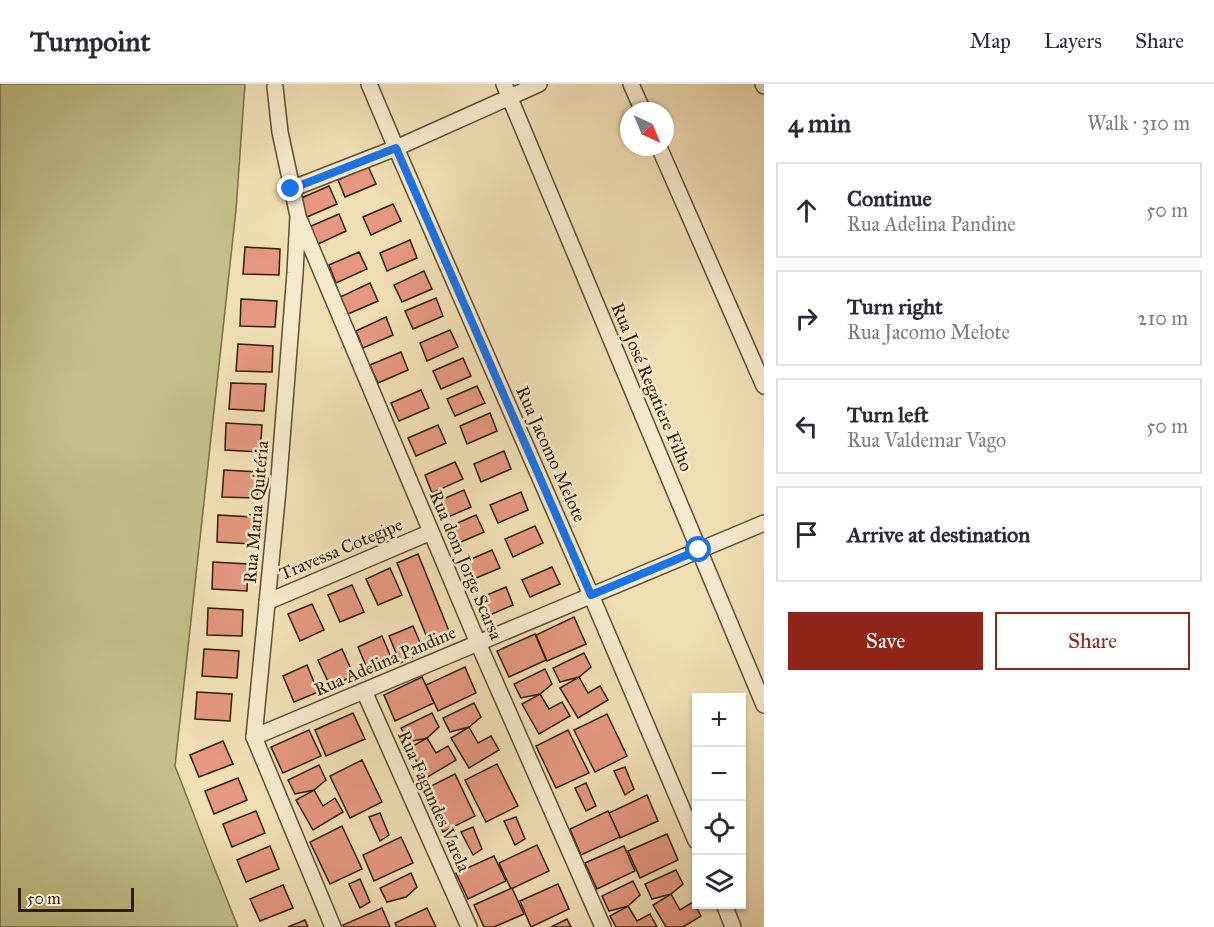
<!DOCTYPE html>
<meta charset="utf-8">
<style>
body{margin:0;font-family:"IM FELL Great Primer",serif;background:#f2f2f3;color:#2b2b33}
.controls{position:absolute;right:18px;bottom:18px;display:grid;overflow:hidden;border-radius:0px;box-shadow:0 2px 4px #0004}
.controls button{width:54px;height:54px;display:grid;place-items:center;padding:0;border:0;border-bottom:2px solid #e1e1e2;background:#fff;color:#2b2b33;font:30px sans-serif}
.compass{position:absolute;left:620px;top:18px;width:54px;height:54px;border-radius:50%;background:#fff;box-shadow:0 2px 4px #0004;rotate:136deg}
.scale{position:absolute;left:18px;bottom:15px;width:116px;box-sizing:border-box;padding-left:6px;border:3px solid #301d05;border-top:0;font-size:16px;line-height:21px;white-space:nowrap;color:#301d05;-webkit-text-stroke:4px #f6eace;paint-order:stroke}
.stop{position:absolute;width:18px;height:18px;margin:-14px;border:4px solid #1a73e8;border-radius:50%;background:#fff}
.stop.end{background:#1a73e8;border-color:#fff;box-shadow:0 2px 6px #0008}
.list{margin:0;padding:0;list-style:none}
h2{display:flex;justify-content:space-between;align-items:center;height:78px;margin:0;padding:0 24px;font-size:26px}
h2 small{font-size:20px;font-weight:400;color:#7c7c81}
.list li{display:grid;grid-template-columns:39px 1fr auto;gap:18px;align-items:center;box-sizing:border-box;height:96px;margin:0 12px 12px;padding:0 12px;border:2px solid #e1e1e2;border-radius:0px}
.list b{display:block;font-size:22px;white-space:nowrap}
.list p{margin:0;font-size:20px;white-space:nowrap;color:#7c7c81}
.list em{font-size:20px;font-style:normal;color:#7c7c81}
.actions{display:flex;gap:12px;padding:18px 24px}
.actions a{flex:1;padding:14px 0;border:2px solid #8f2418;border-radius:0px;text-align:center;font-size:21px;color:#8f2418}
.actions .main{background:#8f2418;color:#fff}
.icon{flex:none;width:33px;height:33px;fill:none;stroke:currentColor;stroke-width:2;stroke-linecap:round;stroke-linejoin:round}
.map{position:relative;flex:none;width:764px;height:843px;overflow:hidden}
header{display:flex;align-items:center;gap:36px;box-sizing:border-box;height:84px;padding:0 30px;background:#fff;border-bottom:2px solid #e1e1e2}
header strong{font-size:28px}
nav{display:flex;gap:33px;margin-inline-start:auto;font-size:21px}
main{display:flex}
aside{flex:1;background:#fff}
.map>svg:first-child{display:block}
.green{fill:#c2c088;stroke:#796e46;stroke-width:1.5}
.building{fill:#e5987f;stroke:#301d05;stroke-width:1.5}
.lines{fill:none;stroke-linecap:round;stroke-linejoin:round}
.street-casing{stroke:#604e31;stroke-width:18}
.street{stroke:#f6eace;stroke-width:15}
.route{stroke:#1a73e8;stroke-width:8}
.labels{text-anchor:middle;stroke-width:5;stroke-linejoin:round;paint-order:stroke}
.street-label{font-size:18px;fill:#301d05;stroke:#f6eace}
</style>
<header>
<strong>Turnpoint</strong>
<nav><a>Map</a><a>Layers</a><a>Share</a></nav>
</header>
<main>
<div class="map">
<svg width="764" height="843" viewBox="0 0 764 843">
<rect width="100%" height="100%" fill="#f1dfb4"/>
<filter id="stains"><feTurbulence type="fractalNoise" baseFrequency=".00333" numOctaves="4"/><feColorMatrix values="0 0 0 0 .2 0 0 0 0 .09 0 0 0 0 .02 0 0 0 .5 -.17"/></filter>
<radialGradient id="worn" r=".72"><stop offset=".6" stop-color="#630" stop-opacity="0"/><stop offset="1" stop-color="#630" stop-opacity=".3"/></radialGradient>
<polygon class="green" points="0,0 245,0 236,126 175,682 212,778 238,843 0,843"/>
<g class="building">
<polygon points="368,82 376,100 345,113 338,96"/>
<polygon points="329,102 337,120 307,133 299,115"/>
<polygon points="393,120 401,137 371,151 363,133"/>
<polygon points="339,130 346,147 316,161 309,143"/>
<polygon points="410,156 417,174 387,187 380,169"/>
<polygon points="245,163 280,165 279,191 243,190"/>
<polygon points="359,168 367,185 336,199 329,181"/>
<polygon points="424,187 432,205 402,218 394,201"/>
<polygon points="370,199 378,217 348,230 340,213"/>
<polygon points="436,214 443,232 413,245 405,227"/>
<polygon points="241,215 277,217 275,243 240,242"/>
<polygon points="386,233 393,251 363,264 356,247"/>
<polygon points="450,246 458,263 427,277 420,259"/>
<polygon points="238,260 273,262 272,288 236,287"/>
<polygon points="401,268 408,286 378,299 370,281"/>
<polygon points="463,274 471,292 441,305 433,287"/>
<polygon points="231,299 266,300 264,327 229,325"/>
<polygon points="477,302 485,319 455,332 447,315"/>
<polygon points="421,306 429,324 399,337 391,319"/>
<polygon points="490,329 497,347 467,360 460,342"/>
<polygon points="226,339 262,341 260,368 225,366"/>
<polygon points="438,341 446,359 416,372 408,354"/>
<polygon points="504,367 511,385 481,398 474,380"/>
<polygon points="455,378 463,395 432,409 425,391"/>
<polygon points="224,386 259,388 257,414 222,413"/>
<polygon points="464,406 471,423 441,436 434,419"/>
<polygon points="521,408 528,426 498,439 490,421"/>
<polygon points="218,431 253,433 252,460 217,458"/>
<polygon points="476,431 484,448 454,461 446,444"/>
<polygon points="535,442 543,459 513,473 505,455"/>
<polygon points="492,466 500,484 469,497 462,479"/>
<polygon points="418,470 449,547 428,556 397,479"/>
<polygon points="213,478 248,480 247,507 212,505"/>
<polygon points="552,483 560,500 530,513 522,496"/>
<polygon points="390,484 402,511 378,521 366,495"/>
<polygon points="352,501 364,528 340,538 328,511"/>
<polygon points="506,503 513,521 483,534 475,516"/>
<polygon points="312,520 324,546 300,557 288,530"/>
<polygon points="208,524 243,526 242,552 207,551"/>
<polygon points="574,533 586,560 547,577 536,551"/>
<polygon points="413,542 424,568 400,579 389,552"/>
<polygon points="535,550 546,576 509,593 497,567"/>
<polygon points="382,552 393,578 369,589 358,563"/>
<polygon points="204,565 239,567 237,594 202,592"/>
<polygon points="342,565 354,592 330,602 318,576"/>
<polygon points="584,569 591,583 579,593 560,598 553,584"/>
<polygon points="307,581 318,608 294,618 283,592"/>
<polygon points="465,583 476,609 438,627 426,601"/>
<polygon points="545,585 552,600 540,610 521,614 514,600"/>
<polygon points="422,593 434,619 395,637 384,611"/>
<polygon points="579,593 588,609 600,602 608,616 578,634 560,604"/>
<polygon points="197,608 232,610 230,637 195,635"/>
<polygon points="540,610 549,625 562,618 570,632 539,650 522,620"/>
<polygon points="474,619 481,633 469,643 450,648 443,634"/>
<polygon points="353,629 365,655 326,672 315,646"/>
<polygon points="432,629 439,643 427,654 408,658 401,644"/>
<polygon points="607,630 627,672 595,688 574,646"/>
<polygon points="469,643 478,659 491,652 499,666 469,684 451,654"/>
<polygon points="309,646 321,672 283,689 271,663"/>
<polygon points="568,646 589,689 556,704 536,662"/>
<polygon points="427,654 436,669 448,662 456,676 426,694 409,664"/>
<polygon points="223,657 233,680 199,693 190,671"/>
<polygon points="362,676 382,718 350,734 330,692"/>
<polygon points="497,680 518,722 486,738 465,696"/>
<polygon points="319,681 326,696 314,706 295,710 288,696"/>
<polygon points="625,683 634,705 625,711 614,687"/>
<polygon points="455,690 475,732 443,748 423,706"/>
<polygon points="238,694 247,716 214,730 205,707"/>
<polygon points="586,699 596,722 586,727 575,704"/>
<polygon points="314,706 323,722 335,714 343,728 313,746 296,716"/>
<polygon points="647,711 658,737 620,754 609,729"/>
<polygon points="256,727 265,749 232,763 223,740"/>
<polygon points="608,727 620,753 581,771 570,745"/>
<polygon points="380,729 389,751 380,757 369,733"/>
<polygon points="516,733 525,755 515,761 504,737"/>
<polygon points="342,742 362,785 330,800 310,758"/>
<polygon points="473,743 482,765 473,771 461,748"/>
<polygon points="667,750 678,776 640,794 628,767"/>
<polygon points="401,753 413,779 374,797 363,771"/>
<polygon points="537,761 549,787 511,805 499,779"/>
<polygon points="270,762 279,785 246,798 237,776"/>
<polygon points="624,762 635,787 597,805 585,779"/>
<polygon points="494,772 506,797 468,815 456,789"/>
<polygon points="676,786 683,800 671,810 652,815 645,800"/>
<polygon points="411,789 417,803 406,813 387,818 380,804"/>
<polygon points="360,795 370,818 360,824 349,800"/>
<polygon points="633,797 640,811 628,822 609,827 602,812"/>
<polygon points="558,800 569,825 531,843 520,817"/>
<polygon points="283,801 293,824 260,837 250,815"/>
<polygon points="512,804 524,830 494,843 484,843 474,821"/>
<polygon points="671,810 680,826 693,818 701,832 683,843 666,843 653,821"/>
<polygon points="628,822 637,837 650,830 657,843 616,843 610,832"/>
<polygon points="382,824 390,843 344,843 343,841"/>
<polygon points="427,824 436,843 397,843 395,839"/>
<polygon points="567,835 571,843 551,843"/>
<polygon points="305,836 308,843 288,843"/>
</g>
<g class="lines">
<defs>
<g id="street">
<polyline points="369,0 396,64 591,511 696,757"/>
<polyline points="504,0 764,621"/>
<polyline points="631,0 643,27"/>
<polyline points="763,0 764,2"/>
<polyline points="275,3 280,48 298,132 295,189 278,406 254,653 333,843"/>
<polyline points="659,63 764,302"/>
<polyline points="291,105 396,64 539,0"/>
<polyline points="300,137 478,559 603,843"/>
<polyline points="267,518 431,448"/>
<polyline points="364,607 469,843"/>
<polyline points="254,653 764,439"/>
<polyline points="724,820 733,843"/>
</g>
</defs>
<use href="#street" class="street-casing"/>
<use href="#street" class="street"/>
</g>
<g class="lines">
<polyline class="route" points="291,105 396,64 591,511 699,466"/>
</g>
<g class="labels">
<g class="street-label">
<text transform="translate(652 303) rotate(67)" y="6">Rua José Regatiere Filho</text>
<text transform="translate(551 370) rotate(66)" y="6">Rua Jacomo Melote</text>
<text transform="translate(256 428) rotate(-85)" y="6">Rua Maria Quitéria</text>
<text transform="translate(341 465) rotate(-23)" y="6">Travessa Cotegipe</text>
<text transform="translate(466 481) rotate(67)" y="6">Rua dom Jorge Scarsa</text>
<text transform="translate(385 577) rotate(-23)" y="6">Rua Adelina Pandine</text>
<text transform="translate(434 717) rotate(66)" y="6">Rua Fagundes Varela</text>
</g>
</g>
<rect width="100%" height="100%" filter="url(#stains)"/>
<rect width="100%" height="100%" fill="url(#worn)"/>
</svg>
<div class="controls">
<button>+</button>
<button>−</button>
<button><svg class="icon" aria-label="locate" viewBox="0 0 24 24"><circle cx="12" cy="12" r="6"/><path d="M12 2v4M12 18v4M2 12h4M18 12h4"/></svg></button>
<button><svg class="icon" aria-label="layers" viewBox="0 0 24 24"><path d="M12 4l9 5-9 5-9-5zM3 14l9 5 9-5"/></svg></button>
</div>
<svg class="compass" viewBox="-18 -18 36 36"><path d="M0-13l5 13h-10z" fill="#e53935"/><path d="M0 13l5-13h-10z" fill="#7c7c81"/></svg>
<div class="scale">50 m</div>
<div class="stop" style="left:699px;top:466px"></div>
<div class="stop end" style="left:291px;top:105px"></div>
</div>
<aside>
<h2>4 min<small>Walk · 310 m</small></h2>
<ul class="list">
<li><svg class="icon" aria-label="ahead" viewBox="0 0 24 24"><path d="M12 20V5M6 11l6-6 6 6"/></svg><div><b>Continue</b><p>Rua Adelina Pandine</p></div><em>50 m</em></li>
<li><svg class="icon" aria-label="right" viewBox="0 0 24 24"><path d="M7 20v-9h11M14 6l5 5-5 5"/></svg><div><b>Turn right</b><p>Rua Jacomo Melote</p></div><em>210 m</em></li>
<li><svg class="icon" aria-label="left" viewBox="0 0 24 24"><path d="M17 20v-9H6M10 6l-5 5 5 5"/></svg><div><b>Turn left</b><p>Rua Valdemar Vago</p></div><em>50 m</em></li>
<li><svg class="icon" aria-label="arrive" viewBox="0 0 24 24"><path d="M6 21V4h12l-3 4 3 4H6"/></svg><div><b>Arrive at destination</b></div></li>
</ul>
<div class="actions"><a class="main">Save</a><a>Share</a></div>
</aside>
</main>
